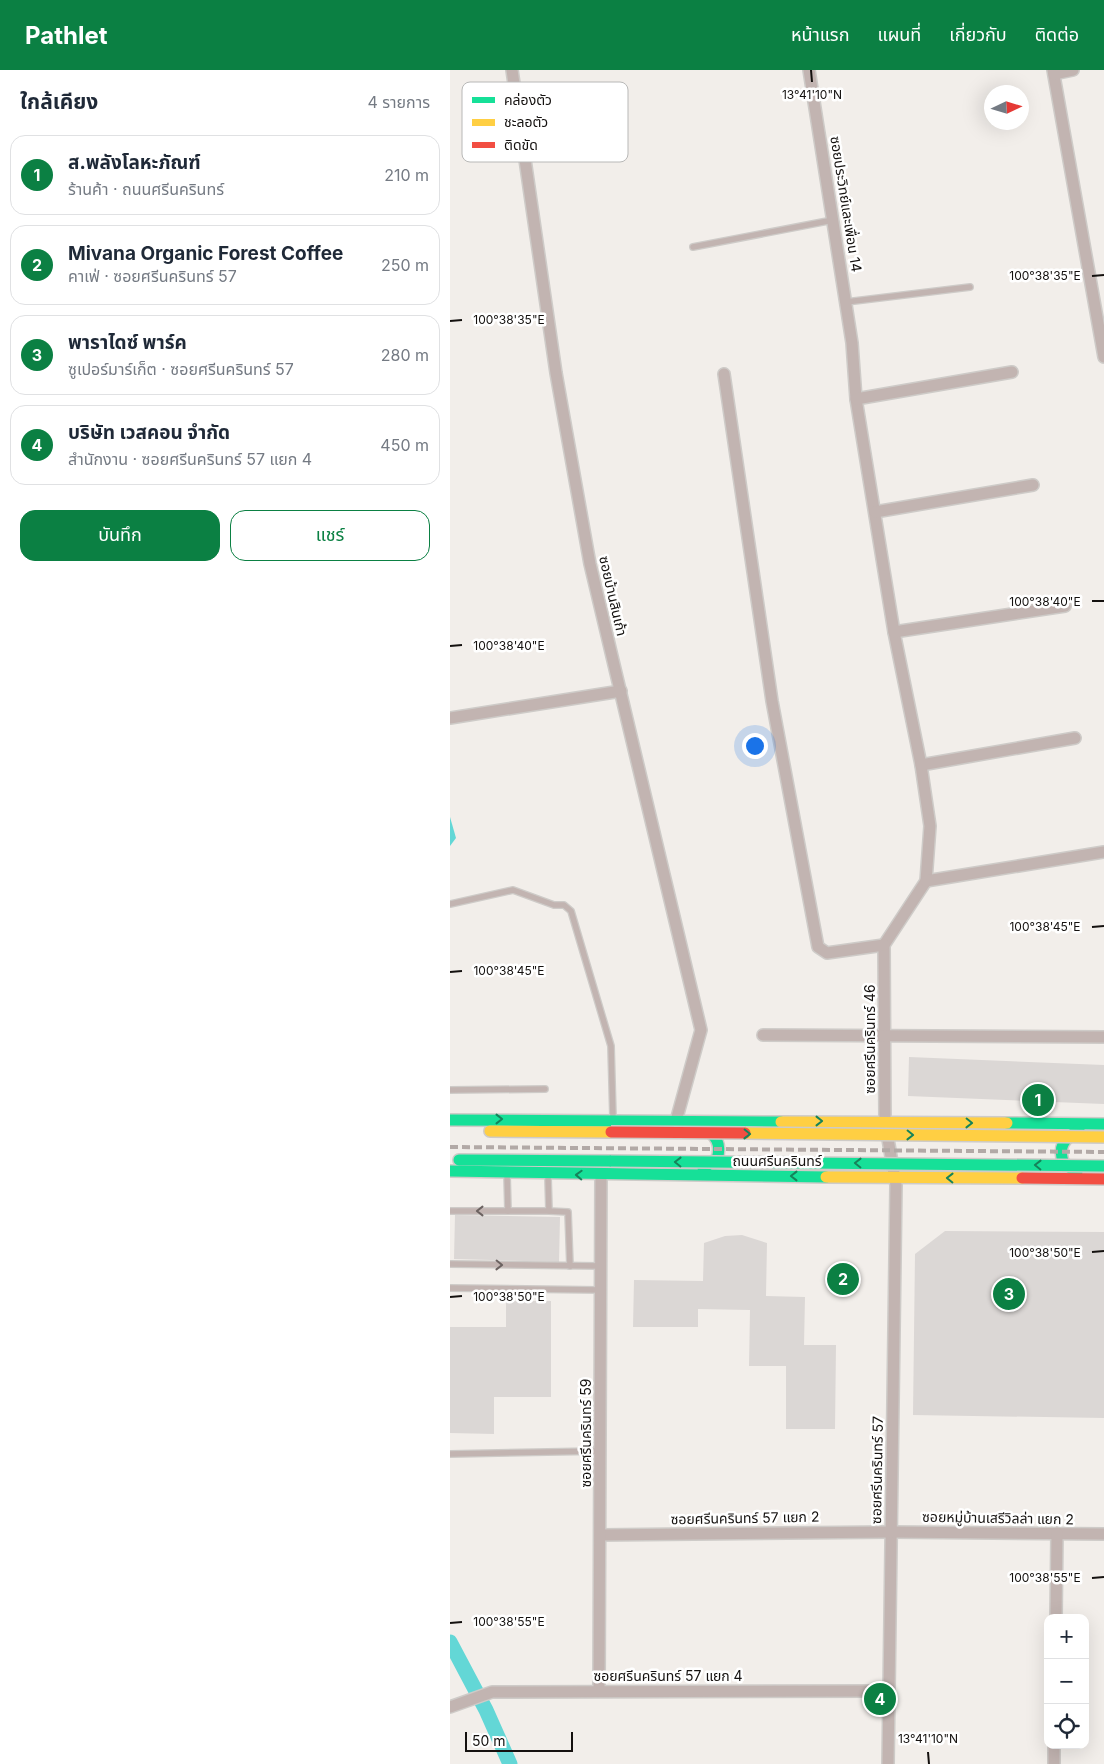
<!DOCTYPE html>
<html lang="th">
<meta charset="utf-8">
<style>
body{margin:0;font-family:Inter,"Noto Sans Thai",sans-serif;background:#f6f6f7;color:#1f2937}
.controls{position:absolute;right:15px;bottom:15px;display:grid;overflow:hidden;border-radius:10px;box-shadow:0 5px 20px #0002}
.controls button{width:45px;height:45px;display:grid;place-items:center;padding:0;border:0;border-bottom:1px solid #e0e1e3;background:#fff;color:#1f2937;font:25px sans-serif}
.compass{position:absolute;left:534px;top:15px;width:45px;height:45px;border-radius:50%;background:#fff;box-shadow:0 5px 20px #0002;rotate:86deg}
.scale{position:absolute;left:15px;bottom:12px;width:108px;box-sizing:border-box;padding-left:5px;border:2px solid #14110f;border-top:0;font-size:14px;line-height:18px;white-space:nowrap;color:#14110f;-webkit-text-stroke:4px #fff;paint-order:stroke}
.you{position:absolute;left:304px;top:675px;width:18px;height:18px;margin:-12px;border:4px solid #fff;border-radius:50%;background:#1a73e8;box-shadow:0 0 0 8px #1a73e833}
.badge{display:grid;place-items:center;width:32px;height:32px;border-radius:50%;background:#0b8043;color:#fff;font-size:16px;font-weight:700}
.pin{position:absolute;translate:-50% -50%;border:2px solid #fff;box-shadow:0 1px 5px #0006}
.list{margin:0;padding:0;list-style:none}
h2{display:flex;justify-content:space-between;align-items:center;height:65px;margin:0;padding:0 20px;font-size:21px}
h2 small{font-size:16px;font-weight:400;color:#747a83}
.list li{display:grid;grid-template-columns:32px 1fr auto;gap:15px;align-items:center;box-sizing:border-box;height:80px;margin:0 10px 10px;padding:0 10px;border:1px solid #e0e1e3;border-radius:15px}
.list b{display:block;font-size:19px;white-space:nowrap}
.list p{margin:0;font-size:16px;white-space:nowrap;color:#747a83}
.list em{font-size:16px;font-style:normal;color:#747a83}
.actions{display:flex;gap:10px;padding:15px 20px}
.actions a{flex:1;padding:11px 0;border:1px solid #0b8043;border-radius:15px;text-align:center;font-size:18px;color:#0b8043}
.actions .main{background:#0b8043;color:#fff}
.icon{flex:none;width:28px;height:28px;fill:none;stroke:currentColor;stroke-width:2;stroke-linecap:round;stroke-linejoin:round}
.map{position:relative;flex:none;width:654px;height:1694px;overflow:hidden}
header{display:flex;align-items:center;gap:30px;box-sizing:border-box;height:70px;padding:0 25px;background:#0b8043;color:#fff}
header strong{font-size:24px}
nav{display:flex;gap:28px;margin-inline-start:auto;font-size:18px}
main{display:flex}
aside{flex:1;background:#fff}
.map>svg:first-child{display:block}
.water{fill:#63d7d6}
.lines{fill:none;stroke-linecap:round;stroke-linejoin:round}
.canal{stroke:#63d7d6;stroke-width:15}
.building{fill:#dbd7d5}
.lane-casing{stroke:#cecbc8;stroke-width:8}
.street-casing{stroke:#cecbc8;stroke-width:14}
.fast-casing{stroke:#cecbc8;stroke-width:14}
.slow-casing{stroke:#cecbc8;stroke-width:14}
.jam-casing{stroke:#cecbc8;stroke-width:14}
.lane{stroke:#c2b4b1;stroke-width:5.5}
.street{stroke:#c2b4b1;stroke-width:11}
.fast{stroke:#16e098;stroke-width:11}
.slow{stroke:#ffcf43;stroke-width:11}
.jam{stroke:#f24e42;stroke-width:11}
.rail{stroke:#b2a9a6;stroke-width:4;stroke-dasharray:8 4;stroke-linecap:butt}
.fast-bridge-casing{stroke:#cecbc8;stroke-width:14;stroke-linecap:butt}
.slow-bridge-casing{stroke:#cecbc8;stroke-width:14;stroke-linecap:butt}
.jam-bridge-casing{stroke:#cecbc8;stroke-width:14;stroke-linecap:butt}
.fast-bridge{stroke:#16e098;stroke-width:11}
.slow-bridge{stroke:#ffcf43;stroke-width:11}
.jam-bridge{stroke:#f24e42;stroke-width:11}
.oneway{stroke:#15835a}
.oneway2{stroke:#6b6260}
.ticks{fill:none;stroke:#14110f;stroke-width:2}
.labels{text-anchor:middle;stroke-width:5;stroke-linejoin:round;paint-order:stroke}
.street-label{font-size:14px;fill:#14110f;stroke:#fff}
.key{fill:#fff;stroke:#b8b8b7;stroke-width:1}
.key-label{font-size:14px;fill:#14110f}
.ticks-label{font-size:12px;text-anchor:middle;fill:#14110f;stroke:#fff;stroke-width:5;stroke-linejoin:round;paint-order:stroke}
</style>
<header>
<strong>Pathlet</strong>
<nav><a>หน้าแรก</a><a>แผนที่</a><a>เกี่ยวกับ</a><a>ติดต่อ</a></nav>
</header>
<main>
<aside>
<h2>ใกล้เคียง<small>4 รายการ</small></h2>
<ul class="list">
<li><span class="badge">1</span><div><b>ส.พลังโลหะภัณฑ์</b><p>ร้านค้า · ถนนศรีนครินทร์</p></div><em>210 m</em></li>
<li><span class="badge">2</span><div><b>Mivana Organic Forest Coffee</b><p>คาเฟ่ · ซอยศรีนครินทร์ 57</p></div><em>250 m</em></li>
<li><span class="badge">3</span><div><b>พาราไดซ์ พาร์ค</b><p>ซูเปอร์มาร์เก็ต · ซอยศรีนครินทร์ 57</p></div><em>280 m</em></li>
<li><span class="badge">4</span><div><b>บริษัท เวสคอน จำกัด</b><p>สำนักงาน · ซอยศรีนครินทร์ 57 แยก 4</p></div><em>450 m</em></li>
</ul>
<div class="actions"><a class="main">บันทึก</a><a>แชร์</a></div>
</aside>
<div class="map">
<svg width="654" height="1694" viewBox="0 0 654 1694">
<rect width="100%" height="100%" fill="#f2eeea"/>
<polygon class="water" points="0,747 6,768 0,776"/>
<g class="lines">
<polyline class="canal" points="0,1572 36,1640 60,1694"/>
</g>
<g class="building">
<polygon points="459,987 654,995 654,1034 458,1026"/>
<polygon points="5,1145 110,1147 109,1192 4,1189"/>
<polygon points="495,1161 654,1162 654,1348 463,1345 465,1184"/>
<polygon points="292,1165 317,1173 316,1226 355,1227 354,1275 386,1275 385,1359 336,1359 336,1296 299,1296 300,1240 248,1239 248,1257 183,1257 184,1210 253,1211 254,1173 275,1166"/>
<polygon points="56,1231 101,1231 101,1327 44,1327 44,1364 0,1363 0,1257 56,1257"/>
</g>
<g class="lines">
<defs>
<g id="lane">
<polyline points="243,177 383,150"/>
<polyline points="396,232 520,217"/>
<polyline points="0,834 63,820 104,835 114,835 121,841 161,976 163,1048"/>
<polyline points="0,1020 95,1019"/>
<polyline points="98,1107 99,1141 118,1142 120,1196"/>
<polyline points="0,1141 58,1141 57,1105"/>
<polyline points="58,1141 99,1141"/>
<polyline points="0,1194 150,1196"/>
<polyline points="0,1218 150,1220"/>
<polyline points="0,1384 151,1381"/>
</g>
<g id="street">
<polyline points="62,0 106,303 140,494 251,960 226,1051"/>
<polyline points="359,0 402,273 406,329 444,562 471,695 480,756 476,811 434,875 435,1052 446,1115 438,1694"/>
<polyline points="603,0 654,287"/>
<polyline points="604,4 623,0"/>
<polyline points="274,304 322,631 368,877 377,883 434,875"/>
<polyline points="406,329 562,302"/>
<polyline points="425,442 583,415"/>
<polyline points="444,562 615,536"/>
<polyline points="0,648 171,621"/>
<polyline points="471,695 625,668"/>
<polyline points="476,811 654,782"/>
<polyline points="313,965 654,967"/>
<polyline points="150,1465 441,1462 654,1464"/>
<polyline points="606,1548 607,1463"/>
<polyline points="149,1621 151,1105"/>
<polyline points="0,1637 42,1622 439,1621"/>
<polyline points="604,1694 604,1675"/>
</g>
<g id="fast">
<polyline points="0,1050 331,1052"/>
<polyline points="557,1053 654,1054"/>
<path d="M253,1057c13,8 19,17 14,32l-14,9"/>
<polyline points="9,1090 161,1091"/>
<polyline points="0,1101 376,1107"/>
<path d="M627,1102l-13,-8c-7,-17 0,-26 15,-34"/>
</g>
<g id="slow">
<polyline points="331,1052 557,1053"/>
<polyline points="40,1061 161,1062"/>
<polyline points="376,1107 572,1108"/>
</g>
<polyline id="jam" points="572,1108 654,1109"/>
</defs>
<use href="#lane" class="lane-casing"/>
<use href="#street" class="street-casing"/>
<use href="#fast" class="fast-casing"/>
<use href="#slow" class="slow-casing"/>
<use href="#jam" class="jam-casing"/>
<use href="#lane" class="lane"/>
<use href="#street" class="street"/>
<use href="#fast" class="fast"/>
<use href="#slow" class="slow"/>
<use href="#jam" class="jam"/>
<polyline class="rail" points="0,1077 654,1082"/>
<defs>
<polyline id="fast-bridge" points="161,1091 654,1096"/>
<polyline id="slow-bridge" points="295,1063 654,1067"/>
<polyline id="jam-bridge" points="161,1062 295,1063"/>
</defs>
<use href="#fast-bridge" class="fast-bridge-casing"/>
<use href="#slow-bridge" class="slow-bridge-casing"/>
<use href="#jam-bridge" class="jam-bridge-casing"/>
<use href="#fast-bridge" class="fast-bridge"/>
<use href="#slow-bridge" class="slow-bridge"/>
<use href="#jam-bridge" class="jam-bridge"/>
</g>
<defs><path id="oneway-chevron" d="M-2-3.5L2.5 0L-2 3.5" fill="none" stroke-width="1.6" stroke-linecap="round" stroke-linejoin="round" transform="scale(1.25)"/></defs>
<g class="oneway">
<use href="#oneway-chevron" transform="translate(49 1049)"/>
<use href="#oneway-chevron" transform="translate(369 1051)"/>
<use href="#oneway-chevron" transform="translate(519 1053) rotate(1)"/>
<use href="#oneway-chevron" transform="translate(297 1064) rotate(1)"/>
<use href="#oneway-chevron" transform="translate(460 1065) rotate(1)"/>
<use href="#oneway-chevron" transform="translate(228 1092) rotate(-179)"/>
<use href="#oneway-chevron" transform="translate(408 1093) rotate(-179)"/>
<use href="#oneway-chevron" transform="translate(588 1095) rotate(-179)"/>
<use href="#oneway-chevron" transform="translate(129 1105) rotate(-178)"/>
<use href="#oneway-chevron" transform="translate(344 1106) rotate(-180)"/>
<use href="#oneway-chevron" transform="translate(500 1108) rotate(-179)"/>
</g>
<g class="oneway2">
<use href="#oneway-chevron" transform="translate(30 1141) rotate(180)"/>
<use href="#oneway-chevron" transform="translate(49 1195) rotate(1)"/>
</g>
<path class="ticks" d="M361,0l1,12M642,206l12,-1M0,251l12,-1M642,531h12M0,576l12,-1M642,857l12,-1M0,902l12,-1M642,1182l12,-1M0,1227l12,-1M642,1508l12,-1M0,1553l12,-1M478,1682l1,12"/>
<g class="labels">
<g class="street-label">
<text transform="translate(396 134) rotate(81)" y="5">ซอยประวิทย์และเพื่อน 14</text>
<text transform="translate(163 526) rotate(77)" y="5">ซอยบ้านสินเก้า</text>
<text transform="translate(420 969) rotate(-90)" y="5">ซอยศรีนครินทร์ 46</text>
<text x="327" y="1096">ถนนศรีนครินทร์</text>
<text transform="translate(136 1363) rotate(-90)" y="5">ซอยศรีนครินทร์ 59</text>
<text transform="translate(427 1400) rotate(-89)" y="5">ซอยศรีนครินทร์ 57</text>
<text transform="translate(295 1448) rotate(-1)" y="5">ซอยศรีนครินทร์ 57 แยก 2</text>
<text transform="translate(548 1448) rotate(1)" y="5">ซอยหมู่บ้านเสรีวิลล่า แยก 2</text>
<text x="218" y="1611">ซอยศรีนครินทร์ 57 แยก 4</text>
</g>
</g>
<rect x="12" y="12" width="166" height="80" rx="8" class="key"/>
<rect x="22" y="27" width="23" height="6" fill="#16e098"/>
<rect x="22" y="49" width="23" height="7" fill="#ffcf43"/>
<rect x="22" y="72" width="23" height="6" fill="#f24e42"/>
<g class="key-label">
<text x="54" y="35">คล่องตัว</text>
<text x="54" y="57">ชะลอตัว</text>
<text x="54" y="80">ติดขัด</text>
</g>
<g class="ticks-label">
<text x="362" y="29">13°41'10"N</text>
<text x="595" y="210">100°38'35"E</text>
<text x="59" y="254">100°38'35"E</text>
<text x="595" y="536">100°38'40"E</text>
<text x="59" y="580">100°38'40"E</text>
<text x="595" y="861">100°38'45"E</text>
<text x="59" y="905">100°38'45"E</text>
<text x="595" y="1187">100°38'50"E</text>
<text x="59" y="1231">100°38'50"E</text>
<text x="595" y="1512">100°38'55"E</text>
<text x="59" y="1556">100°38'55"E</text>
<text x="478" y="1673">13°41'10"N</text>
</g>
</svg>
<div class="controls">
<button>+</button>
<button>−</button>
<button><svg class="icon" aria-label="locate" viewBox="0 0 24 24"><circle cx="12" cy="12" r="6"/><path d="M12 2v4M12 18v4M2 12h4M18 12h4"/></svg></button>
</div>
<svg class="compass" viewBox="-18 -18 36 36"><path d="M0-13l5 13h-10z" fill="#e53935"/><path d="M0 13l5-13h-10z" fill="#747a83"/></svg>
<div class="scale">50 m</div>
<div class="you"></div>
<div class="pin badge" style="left:588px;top:1030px">1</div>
<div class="pin badge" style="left:393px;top:1209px">2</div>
<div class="pin badge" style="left:559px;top:1224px">3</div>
<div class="pin badge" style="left:430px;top:1629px">4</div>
</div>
</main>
